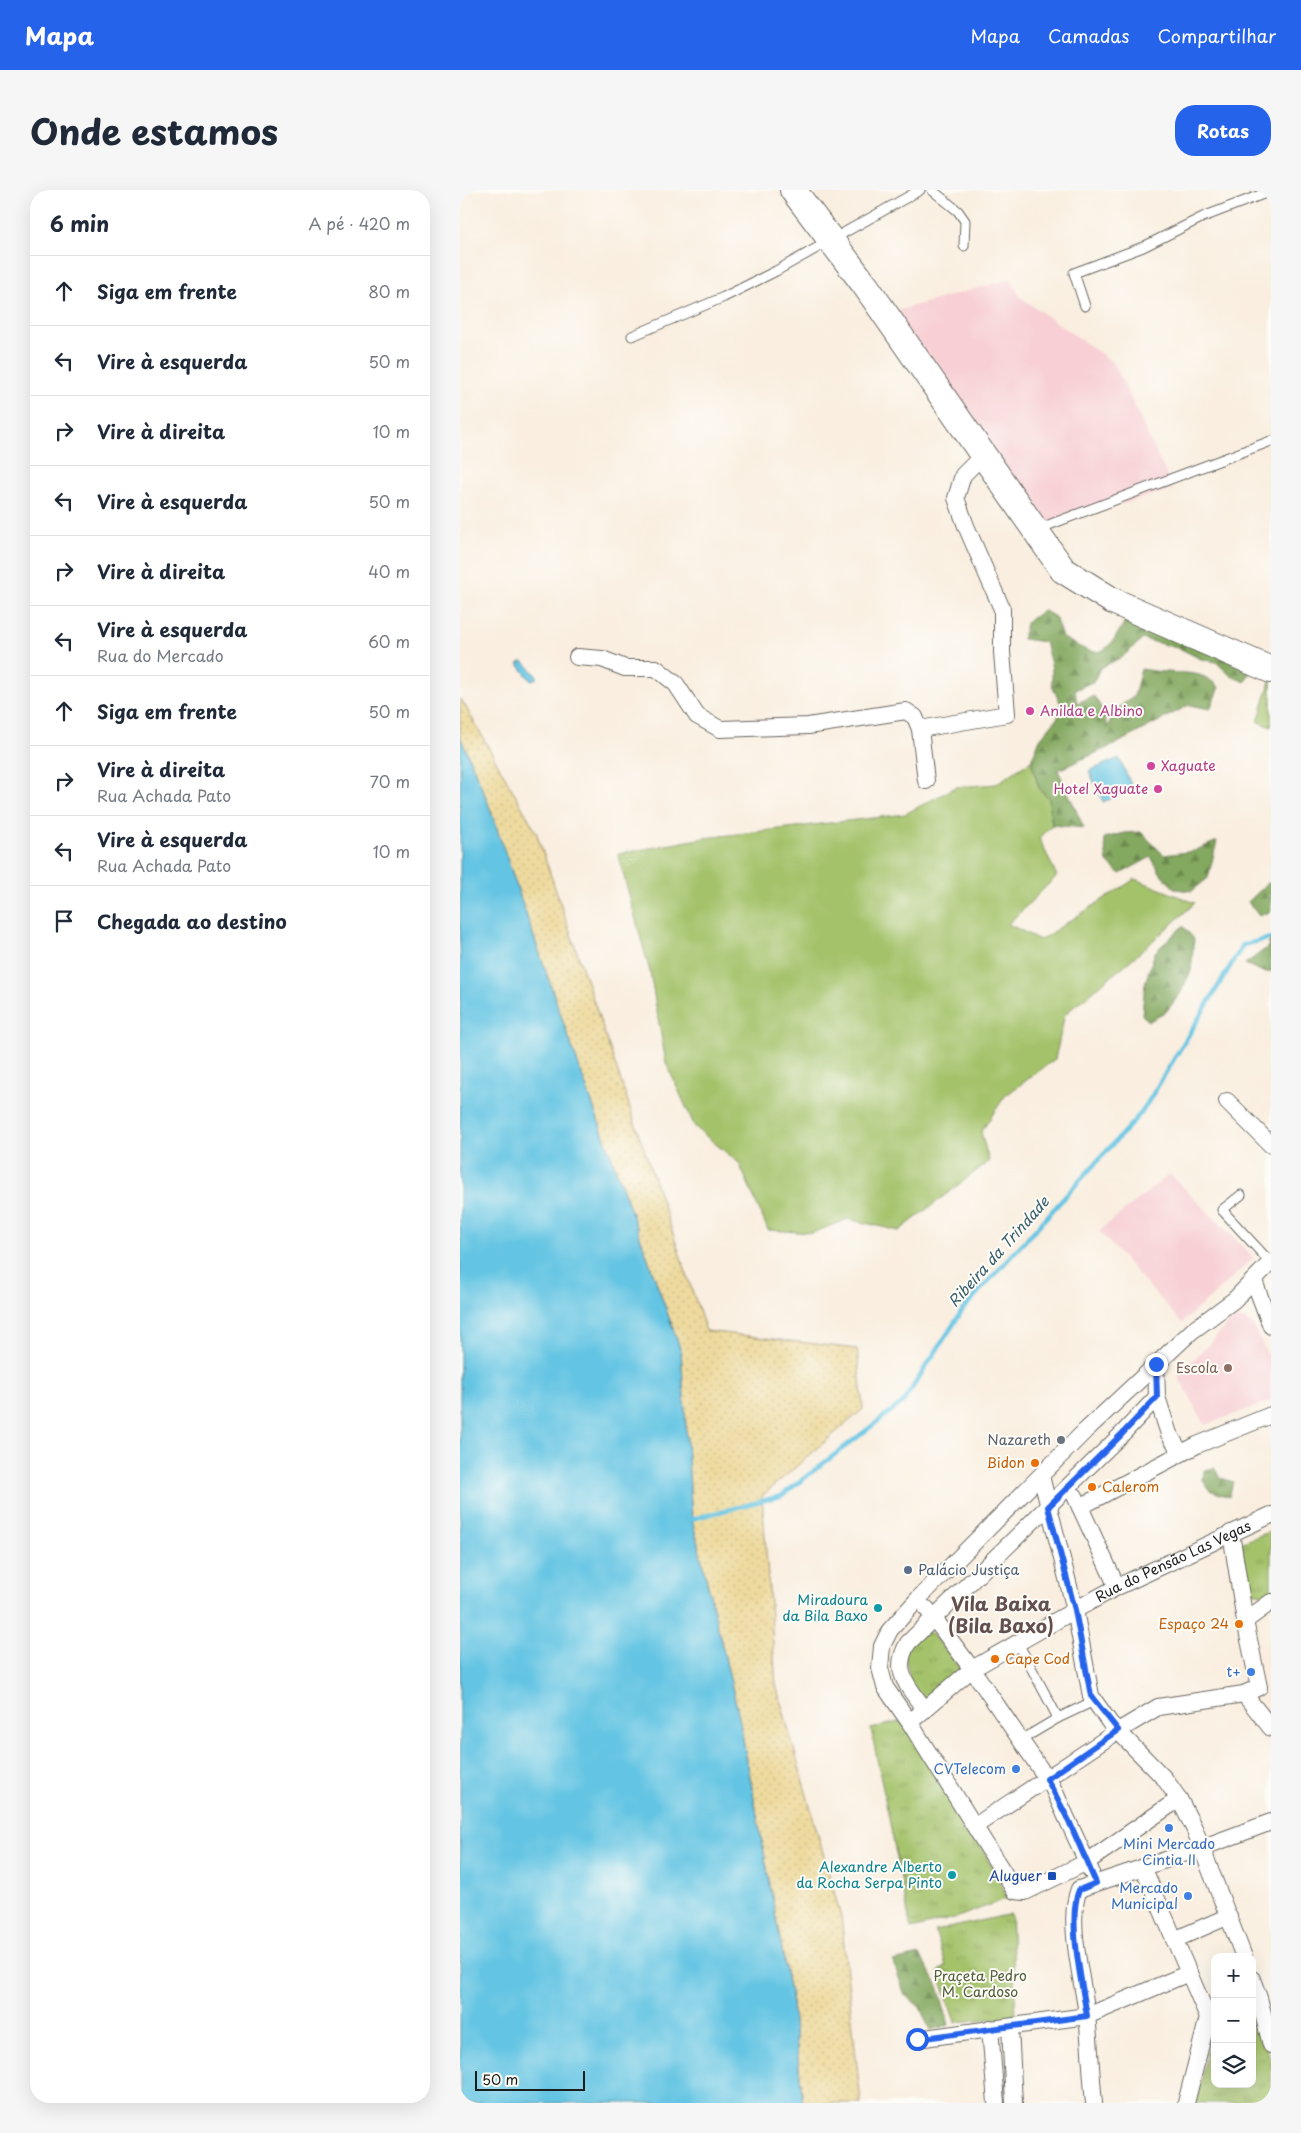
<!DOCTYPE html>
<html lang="pt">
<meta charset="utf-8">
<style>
body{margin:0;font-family:"Playpen Sans",sans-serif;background:#f6f6f7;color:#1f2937}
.controls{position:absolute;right:15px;bottom:15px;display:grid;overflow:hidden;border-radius:10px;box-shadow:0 5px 20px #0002}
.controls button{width:45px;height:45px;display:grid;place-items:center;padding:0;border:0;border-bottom:1px solid #e0e1e3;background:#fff;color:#1f2937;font:25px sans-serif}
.scale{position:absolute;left:15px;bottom:12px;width:110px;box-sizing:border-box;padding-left:5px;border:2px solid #1c1c1c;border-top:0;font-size:14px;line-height:18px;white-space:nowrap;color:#1c1c1c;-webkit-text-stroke:4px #fdfcf7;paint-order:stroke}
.stop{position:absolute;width:15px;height:15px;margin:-11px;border:4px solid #2563eb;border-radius:50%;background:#fff}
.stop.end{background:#2563eb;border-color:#fff;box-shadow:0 1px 5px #0008}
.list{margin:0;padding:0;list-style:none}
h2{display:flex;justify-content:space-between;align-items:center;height:65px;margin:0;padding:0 20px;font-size:21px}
h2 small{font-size:16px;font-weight:400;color:#747a83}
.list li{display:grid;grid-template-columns:32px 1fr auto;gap:15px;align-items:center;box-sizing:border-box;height:70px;padding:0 20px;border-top:1px solid #e0e1e3}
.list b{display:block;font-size:19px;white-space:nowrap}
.list p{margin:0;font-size:16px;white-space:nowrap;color:#747a83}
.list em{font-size:16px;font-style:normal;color:#747a83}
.icon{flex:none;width:28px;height:28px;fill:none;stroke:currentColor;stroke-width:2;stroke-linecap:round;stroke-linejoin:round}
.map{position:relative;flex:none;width:811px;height:1913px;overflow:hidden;border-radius:20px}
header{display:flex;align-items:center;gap:30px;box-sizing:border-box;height:70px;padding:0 25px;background:#2563eb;color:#fff}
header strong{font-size:24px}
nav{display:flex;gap:28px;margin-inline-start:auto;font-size:18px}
.intro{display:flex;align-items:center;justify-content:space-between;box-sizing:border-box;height:120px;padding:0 30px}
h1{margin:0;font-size:35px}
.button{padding:12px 22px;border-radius:20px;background:#2563eb;color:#fff;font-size:18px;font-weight:700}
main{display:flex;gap:30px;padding:0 30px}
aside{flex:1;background:#fff;border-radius:20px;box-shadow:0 5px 20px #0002}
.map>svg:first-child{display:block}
.built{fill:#f7cfd4}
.green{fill:#a4c26a;stroke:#606f43}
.forest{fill:url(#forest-firs);stroke:#50623d}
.sand{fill:url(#sand-dots);stroke:#857b5d}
.park{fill:url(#park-tufts);stroke:#606f43}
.water{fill:#64c4e3;stroke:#407080}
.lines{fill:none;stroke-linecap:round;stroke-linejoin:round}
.stream{stroke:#64c4e3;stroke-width:4.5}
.lane-casing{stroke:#696660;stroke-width:11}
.street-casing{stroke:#696660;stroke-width:18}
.primary-casing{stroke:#696660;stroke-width:28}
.lane{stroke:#fff;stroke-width:9}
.street{stroke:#fff;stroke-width:16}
.primary{stroke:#fff;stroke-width:26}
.route{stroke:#2563eb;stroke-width:6}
.hotel-dot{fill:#d1479c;stroke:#fdfcf7;stroke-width:2}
.education-dot{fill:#8d6e63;stroke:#fdfcf7;stroke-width:2}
.worship-dot{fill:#6b7280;stroke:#fdfcf7;stroke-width:2}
.food-dot{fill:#e8710a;stroke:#fdfcf7;stroke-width:2}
.service-dot{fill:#5c6f8a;stroke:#fdfcf7;stroke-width:2}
.culture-dot{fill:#0f9aa8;stroke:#fdfcf7;stroke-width:2}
.shop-dot{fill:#3f7fe0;stroke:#fdfcf7;stroke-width:2}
.transit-dot{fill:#1a4fb4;stroke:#fdfcf7;stroke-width:2}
.labels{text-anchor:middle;stroke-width:4;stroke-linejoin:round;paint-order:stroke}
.hotel-label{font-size:14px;fill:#b23c85;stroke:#fdfcf7;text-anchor:start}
.education-label{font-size:14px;fill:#785e54;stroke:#fdfcf7;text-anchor:end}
.worship-label{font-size:14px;fill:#5b616d;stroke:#fdfcf7;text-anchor:end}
.food-label{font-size:14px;fill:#c56008;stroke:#fdfcf7;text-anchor:end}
.street-label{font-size:14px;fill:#1c1c1c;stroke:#fdfcf7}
.service-label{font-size:14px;fill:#4e5e75;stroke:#fdfcf7;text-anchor:start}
.culture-label{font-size:14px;fill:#0d838f;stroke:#fdfcf7;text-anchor:end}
.shop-label{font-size:14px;fill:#366cbe;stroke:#fdfcf7;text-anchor:end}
.transit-label{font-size:14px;fill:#164399;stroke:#fdfcf7;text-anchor:end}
.park-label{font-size:14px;fill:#525e3b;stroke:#fdfcf7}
.water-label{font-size:15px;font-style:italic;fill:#395f6c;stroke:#fdfcf7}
.district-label{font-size:19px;font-weight:bold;fill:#63504e;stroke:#fdfcf7}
</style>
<header>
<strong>Mapa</strong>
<nav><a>Mapa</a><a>Camadas</a><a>Compartilhar</a></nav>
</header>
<div class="intro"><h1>Onde estamos</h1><a class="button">Rotas</a></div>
<main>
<aside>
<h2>6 min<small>A pé · 420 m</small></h2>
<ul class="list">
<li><svg class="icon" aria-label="ahead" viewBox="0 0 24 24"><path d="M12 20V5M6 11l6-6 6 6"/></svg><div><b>Siga em frente</b></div><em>80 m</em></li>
<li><svg class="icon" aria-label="left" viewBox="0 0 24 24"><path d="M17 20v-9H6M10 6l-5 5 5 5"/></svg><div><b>Vire à esquerda</b></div><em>50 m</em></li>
<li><svg class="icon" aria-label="right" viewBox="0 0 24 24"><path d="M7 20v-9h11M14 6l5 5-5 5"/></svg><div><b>Vire à direita</b></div><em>10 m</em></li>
<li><svg class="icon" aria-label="left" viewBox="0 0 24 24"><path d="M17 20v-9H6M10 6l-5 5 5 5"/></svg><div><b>Vire à esquerda</b></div><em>50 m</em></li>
<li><svg class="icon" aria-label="right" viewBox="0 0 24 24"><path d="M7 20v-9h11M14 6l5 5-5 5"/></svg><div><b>Vire à direita</b></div><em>40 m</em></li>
<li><svg class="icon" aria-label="left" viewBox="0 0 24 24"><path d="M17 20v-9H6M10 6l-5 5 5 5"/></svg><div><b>Vire à esquerda</b><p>Rua do Mercado</p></div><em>60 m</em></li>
<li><svg class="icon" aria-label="ahead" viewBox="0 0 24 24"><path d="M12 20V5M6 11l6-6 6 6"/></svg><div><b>Siga em frente</b></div><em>50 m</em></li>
<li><svg class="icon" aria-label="right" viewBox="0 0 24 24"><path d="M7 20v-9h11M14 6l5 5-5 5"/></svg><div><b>Vire à direita</b><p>Rua Achada Pato</p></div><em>70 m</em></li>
<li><svg class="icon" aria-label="left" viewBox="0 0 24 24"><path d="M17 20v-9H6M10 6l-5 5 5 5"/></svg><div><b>Vire à esquerda</b><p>Rua Achada Pato</p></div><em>10 m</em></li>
<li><svg class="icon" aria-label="arrive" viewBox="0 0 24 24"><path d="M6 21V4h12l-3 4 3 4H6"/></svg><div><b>Chegada ao destino</b></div></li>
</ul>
</aside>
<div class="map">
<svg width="811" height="1913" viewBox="0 0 811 1913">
<defs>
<pattern id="forest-firs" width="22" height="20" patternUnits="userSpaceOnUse" patternTransform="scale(1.25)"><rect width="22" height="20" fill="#83a85e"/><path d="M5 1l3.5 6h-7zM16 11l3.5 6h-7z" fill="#6a884d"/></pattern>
<pattern id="sand-dots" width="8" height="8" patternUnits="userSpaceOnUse" patternTransform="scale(1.25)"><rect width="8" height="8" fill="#eeda9e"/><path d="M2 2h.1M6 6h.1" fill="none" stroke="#ccba88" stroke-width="1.8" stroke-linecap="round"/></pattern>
<pattern id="park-tufts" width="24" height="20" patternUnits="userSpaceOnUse" patternTransform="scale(1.25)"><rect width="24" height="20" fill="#a4c26a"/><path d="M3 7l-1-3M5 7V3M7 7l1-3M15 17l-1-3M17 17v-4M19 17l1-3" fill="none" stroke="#8da65b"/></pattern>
</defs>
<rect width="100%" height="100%" fill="#fdfcf7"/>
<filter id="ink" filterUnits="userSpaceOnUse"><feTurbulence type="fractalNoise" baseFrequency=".02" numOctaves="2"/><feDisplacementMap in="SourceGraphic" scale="10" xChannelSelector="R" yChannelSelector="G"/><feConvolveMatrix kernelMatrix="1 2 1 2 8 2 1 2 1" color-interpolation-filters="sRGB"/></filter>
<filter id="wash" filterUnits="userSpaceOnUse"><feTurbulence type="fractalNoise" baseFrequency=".0096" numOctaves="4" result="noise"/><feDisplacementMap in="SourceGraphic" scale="20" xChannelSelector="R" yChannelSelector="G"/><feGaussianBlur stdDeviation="1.12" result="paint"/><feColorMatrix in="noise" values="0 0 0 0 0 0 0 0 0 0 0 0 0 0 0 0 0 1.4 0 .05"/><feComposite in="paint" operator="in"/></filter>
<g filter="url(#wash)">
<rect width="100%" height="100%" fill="#f9eedf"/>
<g class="built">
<polygon points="551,89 560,107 654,173 713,299 575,340 425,124"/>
<polygon points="710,984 794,1068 722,1133 639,1041"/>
<polygon points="776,1129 785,1130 792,1134 811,1171 811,1211 745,1235 718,1186 768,1134"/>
</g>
<g class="green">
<polygon points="811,488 811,537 798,532"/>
<polygon points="571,571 579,598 589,609 592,635 579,648 597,686 548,734 580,750 675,689 735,713 683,760 605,824 595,869 545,906 521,942 529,971 439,1041 388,1029 352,1043 308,1040 279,973 235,937 206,873 190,782 158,664 244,648 445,624 496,597 536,594"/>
</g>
<g class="forest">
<path d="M583,420l12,7 7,20c36,21 42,23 63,-16l17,3 109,46 -6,12 -14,-6 -15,-14 -15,-3 -20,-10 -38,-10 -21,18 -22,11 -6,13 -19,9 2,13 17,-7 10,16 3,16 8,-18 19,-14 7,-27c8,1 16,3 25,3 22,2 35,-2 53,15l-9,22 -21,-4 -75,40 -56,25 26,58 -32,-3 -3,-26 -10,-11 -8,-27 9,-22 18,-22 3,-13 -9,-18v-18l-7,-26 -22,-3 3,-16z"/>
<polygon points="681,642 704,665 734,661 757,651 748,688 732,701 715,699 701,684 691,667 660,684 647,672 644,648 665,643"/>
<polygon points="808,693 811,693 811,722 799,726 788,712"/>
<polygon points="723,736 734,749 731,781 720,804 705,823 689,831 682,825 685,793 695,762"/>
<polygon points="811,747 811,782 803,782 785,774 808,757"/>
<polygon points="754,1278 761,1288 773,1292 769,1307 749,1300 743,1290 744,1280"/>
<polygon points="460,1765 478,1796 489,1835 470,1840 460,1817 445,1805 433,1771"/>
</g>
<polygon class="sand" points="0,507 76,642 246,1141 397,1159 403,1219 302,1306 316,1495 381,1727 401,1913 343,1913 332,1814 278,1522 232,1329 221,1161 107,843 27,610 0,546"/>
<g class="park">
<polygon points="811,1341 811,1399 805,1405 789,1401 781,1353"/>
<polygon points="463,1434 503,1480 457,1518 441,1450"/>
<polygon points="453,1528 512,1638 548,1708 498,1727 451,1739 411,1539"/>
<polygon points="551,1724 556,1827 495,1832 478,1782 486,1776 475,1741"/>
<polygon points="792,1819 794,1819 811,1871 811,1913 736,1913 753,1832 755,1831 755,1894 792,1894"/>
</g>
<g class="water">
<polygon points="63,471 78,487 71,491 58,474"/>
<polygon points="0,546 27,610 107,843 221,1161 232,1329 278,1522 332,1814 343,1913 0,1913"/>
<polygon points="659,568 673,599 643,612 629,581"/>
</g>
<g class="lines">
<polyline class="stream" points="232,1329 321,1306 443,1212 504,1118 682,922 783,755 811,748"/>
</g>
</g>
<g filter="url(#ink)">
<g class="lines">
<defs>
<g id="lane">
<polyline points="472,0 498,21 505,31 504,56"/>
<polyline points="625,116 614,83 683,57 743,27 811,1"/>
<polyline points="172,146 264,107 316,81 460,0"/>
<polyline points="578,339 811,251"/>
<polyline points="781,1005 762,1020 811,1073"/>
<polyline points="558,1453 598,1528 634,1511"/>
<polyline points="561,1550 598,1528"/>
</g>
<g id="street">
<polyline points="117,467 142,469 165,478 196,478 216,494 237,526 260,539 348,536 446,521 455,527 460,539 547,524 542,462 542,419 506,336 496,308 503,285 522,266"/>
<polyline points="460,539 466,591"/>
<polyline points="767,911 811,955"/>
<polyline points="794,1091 811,1136"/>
<polyline points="697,1207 709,1244 721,1263"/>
<polyline points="581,1286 615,1420 631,1506 650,1533 704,1588 719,1609 734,1638 784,1767"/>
<polyline points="615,1306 657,1397"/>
<polyline points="620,1317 737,1255 811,1225"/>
<polyline points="771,1343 785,1431"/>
<polyline points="467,1419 512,1479 592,1596 631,1681"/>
<polyline points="784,1504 799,1497 785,1431 811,1412"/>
<path d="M465,1520c-17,-25 -34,-38 -17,-67l213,-208 36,-38 -1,-33"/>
<path id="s1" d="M456,1527l56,-48 103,-59 42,-23 154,-72"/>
<polyline points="719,1609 627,1672 565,1702 555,1701 450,1533 425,1497 420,1478 422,1456 430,1440 458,1409 625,1241 732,1141 774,1110 811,1072"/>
<polyline points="515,1636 658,1541 698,1517 784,1504 811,1538"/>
<polyline points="683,1677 748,1827 726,1913"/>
<polyline points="714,1750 769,1726"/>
<polyline points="792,1789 799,1808 811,1855"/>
<polyline points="550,1837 554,1913"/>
<polyline points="530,1838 536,1913"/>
<polyline points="457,1849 627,1826 729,1783"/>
<path d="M634,1913c-3,-29 -4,-59 -7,-88 -4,-35 -21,-93 -8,-126l122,-41 70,-26"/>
</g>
<polyline id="primary" points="333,0 405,95 603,380 653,411 811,480"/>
</defs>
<use href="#lane" class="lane-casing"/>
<use href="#street" class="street-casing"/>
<use href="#primary" class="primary-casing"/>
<use href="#lane" class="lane"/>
<use href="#street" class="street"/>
<use href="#primary" class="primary"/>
</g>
</g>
<g class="lines" filter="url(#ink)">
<path class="route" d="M457,1849l170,-23c-5,-33 -20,-97 -8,-126l17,-7 -27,-62 -22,-42 71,-49 -27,-34 -16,-86 -27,-103 73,-72 36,-38 -1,-33"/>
</g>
<g class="hotel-dot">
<circle cx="570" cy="521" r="5"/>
<circle cx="691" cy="576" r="5"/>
<circle cx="698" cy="599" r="5"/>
</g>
<circle class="education-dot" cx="768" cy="1178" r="5"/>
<circle class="worship-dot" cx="601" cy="1250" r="5"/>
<g class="food-dot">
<circle cx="575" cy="1273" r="5"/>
<circle cx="632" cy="1297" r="5"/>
<circle cx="779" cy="1434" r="5"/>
<circle cx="535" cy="1469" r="5"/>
</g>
<circle class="service-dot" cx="448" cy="1380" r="5"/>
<g class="culture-dot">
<circle cx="418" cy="1418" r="5"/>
<circle cx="492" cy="1685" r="5"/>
</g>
<g class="shop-dot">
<circle cx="791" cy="1482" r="5"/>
<circle cx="556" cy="1579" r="5"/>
<circle cx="709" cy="1638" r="5"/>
<circle cx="728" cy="1706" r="5"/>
</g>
<rect class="transit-dot" x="587" y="1681" width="10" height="10" rx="2.5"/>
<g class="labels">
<g class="hotel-label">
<text x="580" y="526">Anilda e Albino</text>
<text x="701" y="581">Xaguate</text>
<text x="688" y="604" text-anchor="end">Hotel Xaguate</text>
</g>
<g class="education-label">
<text x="758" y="1183">Escola</text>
</g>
<g class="worship-label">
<text x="591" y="1255">Nazareth</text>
</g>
<g class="food-label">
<text x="565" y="1278">Bidon</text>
<text x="642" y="1302" text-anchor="start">Calerom</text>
<text x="769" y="1439">Espaço 24</text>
<text x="545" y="1474" text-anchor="start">Cape Cod</text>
</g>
<g class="street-label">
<text dy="5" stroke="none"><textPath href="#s1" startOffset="302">Rua do Pensão Las Vegas</textPath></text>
</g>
<g class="service-label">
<text x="458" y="1385">Palácio Justiça</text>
</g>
<g class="culture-label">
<text x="408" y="1415">Miradoura<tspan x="408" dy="16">da Bila Baxo</tspan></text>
<text x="482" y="1682">Alexandre Alberto<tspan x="482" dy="16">da Rocha Serpa Pinto</tspan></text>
</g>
<g class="shop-label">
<text x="781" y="1487">t+</text>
<text x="546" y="1584">CVTelecom</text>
<text x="709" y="1659" text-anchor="middle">Mini Mercado<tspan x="709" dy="16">Cintia II</tspan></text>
<text x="718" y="1703">Mercado<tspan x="718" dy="16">Municipal</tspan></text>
</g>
<g class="transit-label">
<text x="582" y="1691">Aluguer</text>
</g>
<g class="park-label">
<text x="520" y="1791">Praçeta Pedro<tspan x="520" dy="16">M. Cardoso</tspan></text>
</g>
<g class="water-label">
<text transform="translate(539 1062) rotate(-48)" y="5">Ribeira da Trindade</text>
</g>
<g class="district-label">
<text x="541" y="1421">Vila Baixa<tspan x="541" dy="22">(Bila Baxo)</tspan></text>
</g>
</g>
</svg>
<div class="controls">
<button>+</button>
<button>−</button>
<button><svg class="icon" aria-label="layers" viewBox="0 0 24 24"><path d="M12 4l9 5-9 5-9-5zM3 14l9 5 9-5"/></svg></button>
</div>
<div class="scale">50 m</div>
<div class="stop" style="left:457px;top:1849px"></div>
<div class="stop end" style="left:696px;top:1174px"></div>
</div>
</main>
